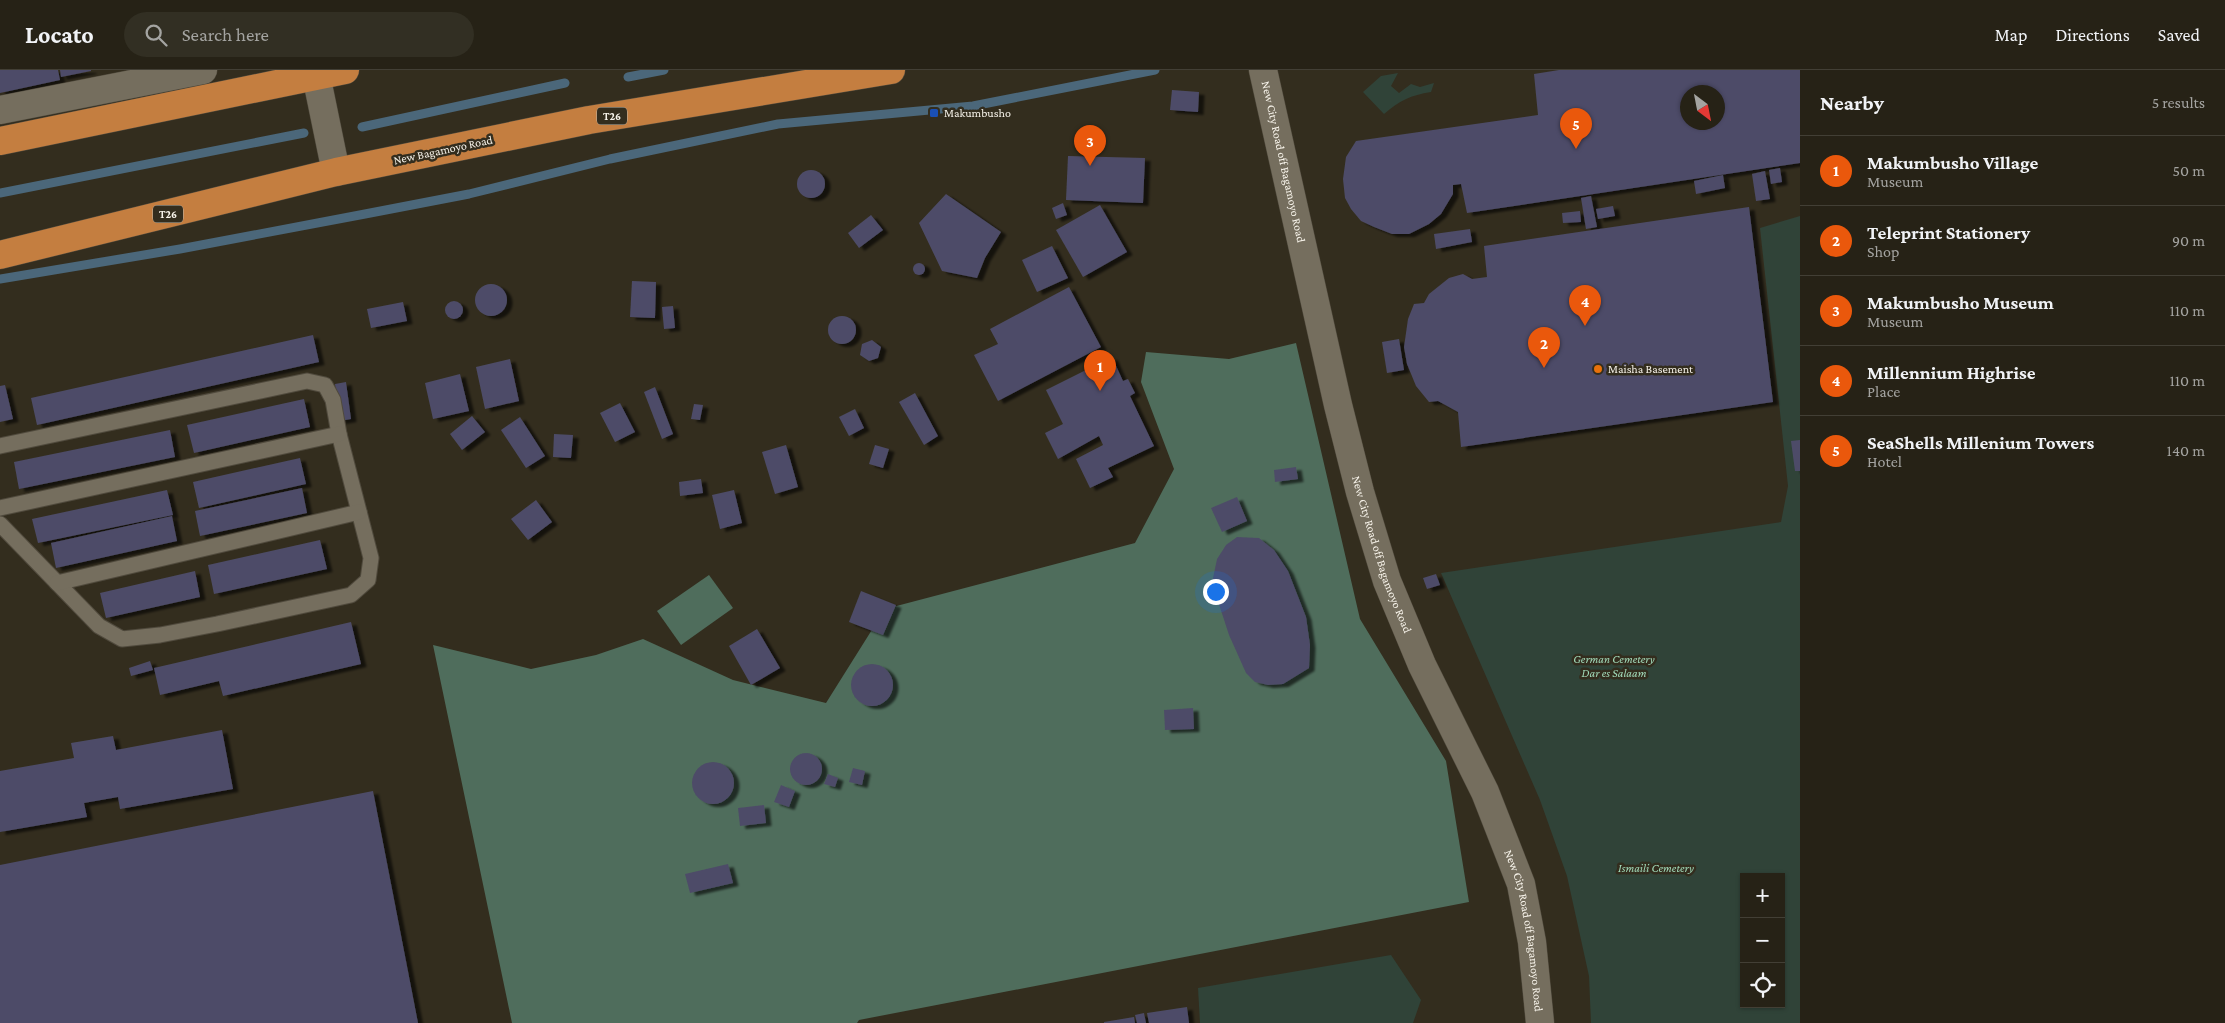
<!DOCTYPE html>
<meta charset="utf-8">
<style>
body{margin:0;font-family:"Crimson Pro",serif;background:#322f23;color:#f1f3f6}
.controls{position:absolute;right:15px;bottom:15px;display:grid;overflow:hidden;border-radius:0px;box-shadow:0 1px 4px #0004}
.controls button{width:45px;height:45px;display:grid;place-items:center;padding:0;border:0;border-bottom:1px solid #423f35;background:#262216;color:#f1f3f6;font:25px sans-serif}
.compass{position:absolute;left:1680px;top:15px;width:45px;height:45px;border-radius:50%;background:#262216;box-shadow:0 1px 4px #0004;rotate:148deg}
.you{position:absolute;left:1215px;top:521px;width:18px;height:18px;margin:-12px;border:4px solid #fff;border-radius:50%;background:#1a73e8;box-shadow:0 0 0 8px #1a73e833}
.badge{display:grid;place-items:center;width:32px;height:32px;border-radius:50%;background:#ea580c;color:#fff;font-size:16px;font-weight:700}
.pin{position:absolute;translate:-50% -41px;filter:drop-shadow(0 1px 2px #0008)}
.pin::after{content:'';position:absolute;top:26px;width:18px;height:15px;background:inherit;clip-path:polygon(0 0,100% 0,50% 100%)}
.list{margin:0;padding:0;list-style:none}
h2{display:flex;justify-content:space-between;align-items:center;height:65px;margin:0;padding:0 20px;font-size:21px}
h2 small{font-size:16px;font-weight:400;color:#a4a4a1}
.list li{display:grid;grid-template-columns:32px 1fr auto;gap:15px;align-items:center;box-sizing:border-box;height:70px;padding:0 20px;border-top:1px solid #423f35}
.list b{display:block;font-size:19px;white-space:nowrap}
.list p{margin:0;font-size:16px;white-space:nowrap;color:#a4a4a1}
.list em{font-size:16px;font-style:normal;color:#a4a4a1}
.icon{flex:none;width:28px;height:28px;fill:none;stroke:currentColor;stroke-width:2;stroke-linecap:round;stroke-linejoin:round}
.map{position:relative;flex:none;width:1800px;height:953px;overflow:hidden}
header{display:flex;align-items:center;gap:30px;box-sizing:border-box;height:70px;padding:0 25px;background:#262216;border-bottom:1px solid #423f35}
header strong{font-size:24px}
nav{display:flex;gap:28px;margin-inline-start:auto;font-size:18px}
.search{width:350px;height:45px;background:#322f23;display:flex;align-items:center;gap:12px;box-sizing:border-box;padding:0 18px;border-radius:28px;color:#a4a4a1;font-size:19px}
main{display:flex}
aside{flex:1;background:#262216}
.map>svg:first-child{display:block}
.green{fill:#304338;fill-rule:evenodd}
.forest{fill:#4f6d5c}
.lines{fill:none;stroke-linecap:round;stroke-linejoin:round}
.stream{stroke:#4b677a;stroke-width:9}
.building{fill:#4d4c67;fill-rule:evenodd;filter:url(#shadow)}
.service-casing{stroke:#504a3d;stroke-width:17}
.minor-casing{stroke:#504a3d;stroke-width:29}
.tertiary-casing{stroke:#504a3d;stroke-width:29}
.trunk-casing{stroke:#504a3d;stroke-width:29}
.service{stroke:#756e5e;stroke-width:15}
.minor{stroke:#756e5e;stroke-width:28}
.tertiary{stroke:#756e5e;stroke-width:28}
.trunk{stroke:#c47e40;stroke-width:28}
.transit-dot{fill:#1a4fb4;stroke:#332d1e;stroke-width:2}
.food-dot{fill:#e8710a;stroke:#332d1e;stroke-width:2}
.labels{text-anchor:middle;stroke-width:5;stroke-linejoin:round;paint-order:stroke}
.shield{fill:#332d1e;stroke:#bcb8ad;stroke-width:1}
.shield-label{font-size:11px;font-weight:bold;fill:#f7f3ea}
.poi-label{font-size:12px;fill:#f7f3ea;stroke:#332d1e;text-anchor:start}
.street-label{font-size:12px;fill:#f7f3ea;stroke:#332d1e}
.park-label{font-size:12px;font-style:italic;fill:#a2dbba;stroke:#332d1e}
</style>
<header>
<strong>Locato</strong>
<div class="search"><svg class="icon" aria-label="search" viewBox="0 0 24 24"><circle cx="10" cy="10" r="6"/><path d="M15 15l6 6"/></svg>Search here</div>
<nav><a>Map</a><a>Directions</a><a>Saved</a></nav>
</header>
<main>
<div class="map">
<svg width="1800" height="953" viewBox="0 0 1800 953">
<defs>
<filter id="shadow"><feDropShadow dx="5.5" dy="3" stdDeviation="1" flood-color="#0009"/></filter>
</defs>
<rect width="100%" height="100%" fill="#332d1e"/>
<g class="green">
<path d="M1398,3l-7,13 8,7 12,-9 9,3 14,-4 -3,9c-20,3 -32,9 -47,22l-21,-22 18,-16z"/>
<path d="M1800,146v807h-209l-2,-47 -22,-100 -27,-76 -99,-227 340,-51 7,-36 -28,-258zM1744,807h37v127h-37z"/>
<polygon points="1391,885 1421,930 1413,953 1200,953 1198,918"/>
</g>
<g class="forest">
<polygon points="1296,273 1360,549 1446,691 1469,832 859,950 857,953 512,953 433,575 531,599 596,585 643,569 733,610 826,633 885,539 1135,473 1174,399 1141,312 1146,282 1229,289"/>
<polygon points="709,505 733,538 681,575 657,541"/>
</g>
<g class="lines">
<g class="stream">
<polyline points="628,7 664,0"/>
<polyline points="362,57 565,13"/>
<polyline points="0,123 304,63"/>
<polyline points="0,209 180,179 365,144 469,124 610,89 778,54 973,36 1155,0"/>
</g>
</g>
<g class="building">
<polygon points="0,0 58,0 60,10 0,23"/>
<polygon points="60,0 91,0 91,1 61,7"/>
<path d="M1559,0h241v93l-333,50 -6,-29 -8,1v9l-12,20 -12,10 -20,10h-17l-18,-7 -13,-6 -10,-12 -6,-11 -2,-19 3,-22 10,-16 182,-26 -4,-41zM1688,22h30v30h-30z"/>
<polygon points="1172,20 1199,22 1198,42 1170,40"/>
<polygon points="1068,86 1145,88 1143,133 1066,130"/>
<polygon points="1780,98 1782,112 1771,114 1769,100"/>
<circle cx="811" cy="114" r="14"/>
<polygon points="1765,101 1770,129 1756,131 1752,104"/>
<polygon points="1723,105 1725,118 1696,124 1694,111"/>
<polygon points="946,124 1001,162 985,188 977,208 942,201 919,153"/>
<polygon points="1591,126 1597,157 1586,159 1581,128"/>
<polygon points="1063,133 1067,145 1056,149 1052,138"/>
<polygon points="1100,135 1127,182 1083,207 1056,160"/>
<polygon points="1613,136 1615,146 1598,149 1596,139"/>
<polygon points="1749,137 1773,332 1461,377 1458,342 1438,331 1429,332 1416,316 1407,294 1404,277 1408,249 1414,234 1424,233 1429,224 1449,208 1463,204 1472,209 1487,207 1484,176"/>
<polygon points="1580,141 1581,152 1563,153 1562,143"/>
<polygon points="871,145 883,160 859,178 848,163"/>
<polygon points="1470,159 1472,172 1436,179 1434,164"/>
<polygon points="1052,176 1068,208 1037,222 1022,190"/>
<circle cx="919" cy="199" r="6"/>
<polygon points="632,211 656,212 655,248 630,247"/>
<circle cx="491" cy="230" r="16"/>
<polygon points="1069,217 1101,277 998,331 974,285 998,274 990,259"/>
<circle cx="454" cy="240" r="9"/>
<polygon points="403,232 407,251 371,258 367,239"/>
<polygon points="673,236 675,258 664,259 662,237"/>
<circle cx="842" cy="260" r="14"/>
<polygon points="313,265 319,292 37,355 31,328"/>
<polygon points="1399,269 1404,300 1387,303 1382,272"/>
<polygon points="872,270 881,277 878,288 869,291 860,285 862,274"/>
<polygon points="1112,287 1123,311 1128,309 1135,323 1130,326 1154,376 1108,398 1113,407 1090,418 1076,389 1103,375 1099,366 1058,389 1045,363 1063,354 1046,320"/>
<polygon points="510,289 519,331 485,339 476,297"/>
<polygon points="460,304 469,341 433,349 425,313"/>
<polygon points="346,312 351,349 340,351 335,314"/>
<polygon points="5,315 13,349 0,352 0,316"/>
<polygon points="655,317 673,364 662,369 644,322"/>
<polygon points="915,323 938,366 924,375 899,332"/>
<polygon points="304,329 310,357 194,383 187,355"/>
<polygon points="620,333 635,362 615,372 600,343"/>
<polygon points="694,334 703,335 700,350 691,349"/>
<polygon points="855,339 864,358 849,366 839,347"/>
<polygon points="472,346 485,362 462,380 450,364"/>
<polygon points="520,347 545,386 526,398 501,360"/>
<polygon points="170,360 175,387 19,419 14,392"/>
<polygon points="554,364 573,365 571,388 553,387"/>
<polygon points="1800,370 1800,401 1795,401 1791,371"/>
<polygon points="786,375 798,417 775,424 762,382"/>
<polygon points="875,375 889,379 883,398 869,394"/>
<polygon points="300,388 306,414 199,438 193,412"/>
<polygon points="1296,397 1298,409 1275,412 1274,400"/>
<polygon points="701,409 703,423 680,426 679,412"/>
<polygon points="302,418 307,443 200,466 195,441"/>
<polygon points="167,420 173,445 38,473 32,449"/>
<polygon points="734,420 742,453 720,459 712,425"/>
<polygon points="1237,427 1247,451 1222,462 1211,438"/>
<polygon points="536,430 552,452 528,470 511,449"/>
<polygon points="172,446 177,471 56,498 51,473"/>
<polygon points="1237,467 1259,468 1274,480 1288,501 1306,547 1310,575 1309,598 1283,614 1268,615 1255,612 1246,603 1229,565 1212,513 1217,489 1226,475"/>
<polygon points="320,470 327,499 214,524 208,495"/>
<polygon points="195,501 200,527 106,548 100,523"/>
<polygon points="1436,504 1440,515 1427,519 1423,508"/>
<polygon points="861,521 896,535 883,565 849,552"/>
<polygon points="351,552 361,594 223,626 219,611 160,625 154,598"/>
<polygon points="757,559 780,598 751,615 729,576"/>
<polygon points="150,591 153,600 131,606 129,598"/>
<circle cx="872" cy="615" r="21"/>
<polygon points="1193,638 1194,659 1165,660 1164,640"/>
<polygon points="222,660 233,719 120,739 118,727 84,733 87,747 0,762 0,701 74,688 71,673 113,666 116,680"/>
<circle cx="806" cy="699" r="16"/>
<circle cx="713" cy="713" r="21"/>
<polygon points="853,698 865,701 862,715 849,712"/>
<polygon points="828,704 838,708 835,717 824,714"/>
<polygon points="781,715 795,721 789,737 774,732"/>
<polygon points="373,721 418,953 0,953 0,795"/>
<polygon points="764,735 766,753 740,756 738,738"/>
<polygon points="728,794 733,813 690,823 685,804"/>
<polygon points="1187,937 1189,953 1149,953 1147,943"/>
<polygon points="1144,943 1146,953 1137,953 1135,945"/>
<polygon points="1134,947 1135,953 1104,953 1104,952"/>
</g>
<g class="lines">
<defs>
<g id="service">
<polyline points="0,376 307,311 325,315 333,330 339,364 371,488 368,510 351,525 217,554 160,565 122,569 99,556 0,454"/>
<polyline points="0,438 339,364"/>
<polyline points="57,513 359,442"/>
</g>
<g id="minor">
<polyline points="315,0 336,102"/>
<polyline points="0,40 203,0"/>
</g>
<g id="tertiary">
<path id="s1" d="M1263,0l75,335 22,87 27,89 35,84 63,127 36,92 11,58 8,81"/>
</g>
<g id="trunk">
<polyline points="0,71 345,0"/>
<polyline points="0,185 336,102 589,50 891,0"/>
</g>
</defs>
<use href="#service" class="service-casing"/>
<use href="#minor" class="minor-casing"/>
<use href="#tertiary" class="tertiary-casing"/>
<use href="#trunk" class="trunk-casing"/>
<use href="#service" class="service"/>
<use href="#minor" class="minor"/>
<use href="#tertiary" class="tertiary"/>
<use href="#trunk" class="trunk"/>
</g>
<rect class="transit-dot" x="929" y="38" width="10" height="10" rx="2.5"/>
<circle class="food-dot" cx="1598" cy="299" r="5"/>
<g class="labels">
<g class="shield">
<rect x="597" y="37.5" width="30" height="17" rx="4"/>
<rect x="153" y="135.5" width="30" height="17" rx="4"/>
</g>
<g class="shield-label">
<text x="612" y="50">T26</text>
<text x="168" y="148">T26</text>
</g>
<g class="poi-label">
<text x="944" y="47">Makumbusho</text>
<text x="1608" y="303">Maisha Basement</text>
</g>
<g class="street-label">
<text transform="translate(443 80) rotate(-12)" y="4">New Bagamoyo Road</text>
<text dy="4" stroke="none"><textPath href="#s1" startOffset="94">New City Road off Bagamoyo Road</textPath></text>
<text dy="4" stroke="none"><textPath href="#s1" startOffset="499">New City Road off Bagamoyo Road</textPath></text>
<text dy="4" stroke="none"><textPath href="#s1" startOffset="904">New City Road off Bagamoyo Road</textPath></text>
</g>
<g class="park-label">
<text x="1614" y="593">German Cemetery<tspan x="1614" dy="14">Dar es Salaam</tspan></text>
<text x="1656" y="802">Ismaili Cemetery</text>
</g>
</g>
</svg>
<div class="controls">
<button>+</button>
<button>−</button>
<button><svg class="icon" aria-label="locate" viewBox="0 0 24 24"><circle cx="12" cy="12" r="6"/><path d="M12 2v4M12 18v4M2 12h4M18 12h4"/></svg></button>
</div>
<svg class="compass" viewBox="-18 -18 36 36"><path d="M0-13l5 13h-10z" fill="#e53935"/><path d="M0 13l5-13h-10z" fill="#a4a4a1"/></svg>
<div class="you"></div>
<div class="pin badge" style="left:1100px;top:321px">1</div>
<div class="pin badge" style="left:1544px;top:298px">2</div>
<div class="pin badge" style="left:1090px;top:96px">3</div>
<div class="pin badge" style="left:1585px;top:256px">4</div>
<div class="pin badge" style="left:1576px;top:79px">5</div>
</div>
<aside>
<h2>Nearby<small>5 results</small></h2>
<ul class="list">
<li><span class="badge">1</span><div><b>Makumbusho Village</b><p>Museum</p></div><em>50 m</em></li>
<li><span class="badge">2</span><div><b>Teleprint Stationery</b><p>Shop</p></div><em>90 m</em></li>
<li><span class="badge">3</span><div><b>Makumbusho Museum</b><p>Museum</p></div><em>110 m</em></li>
<li><span class="badge">4</span><div><b>Millennium Highrise</b><p>Place</p></div><em>110 m</em></li>
<li><span class="badge">5</span><div><b>SeaShells Millenium Towers</b><p>Hotel</p></div><em>140 m</em></li>
</ul>
</aside>
</main>
